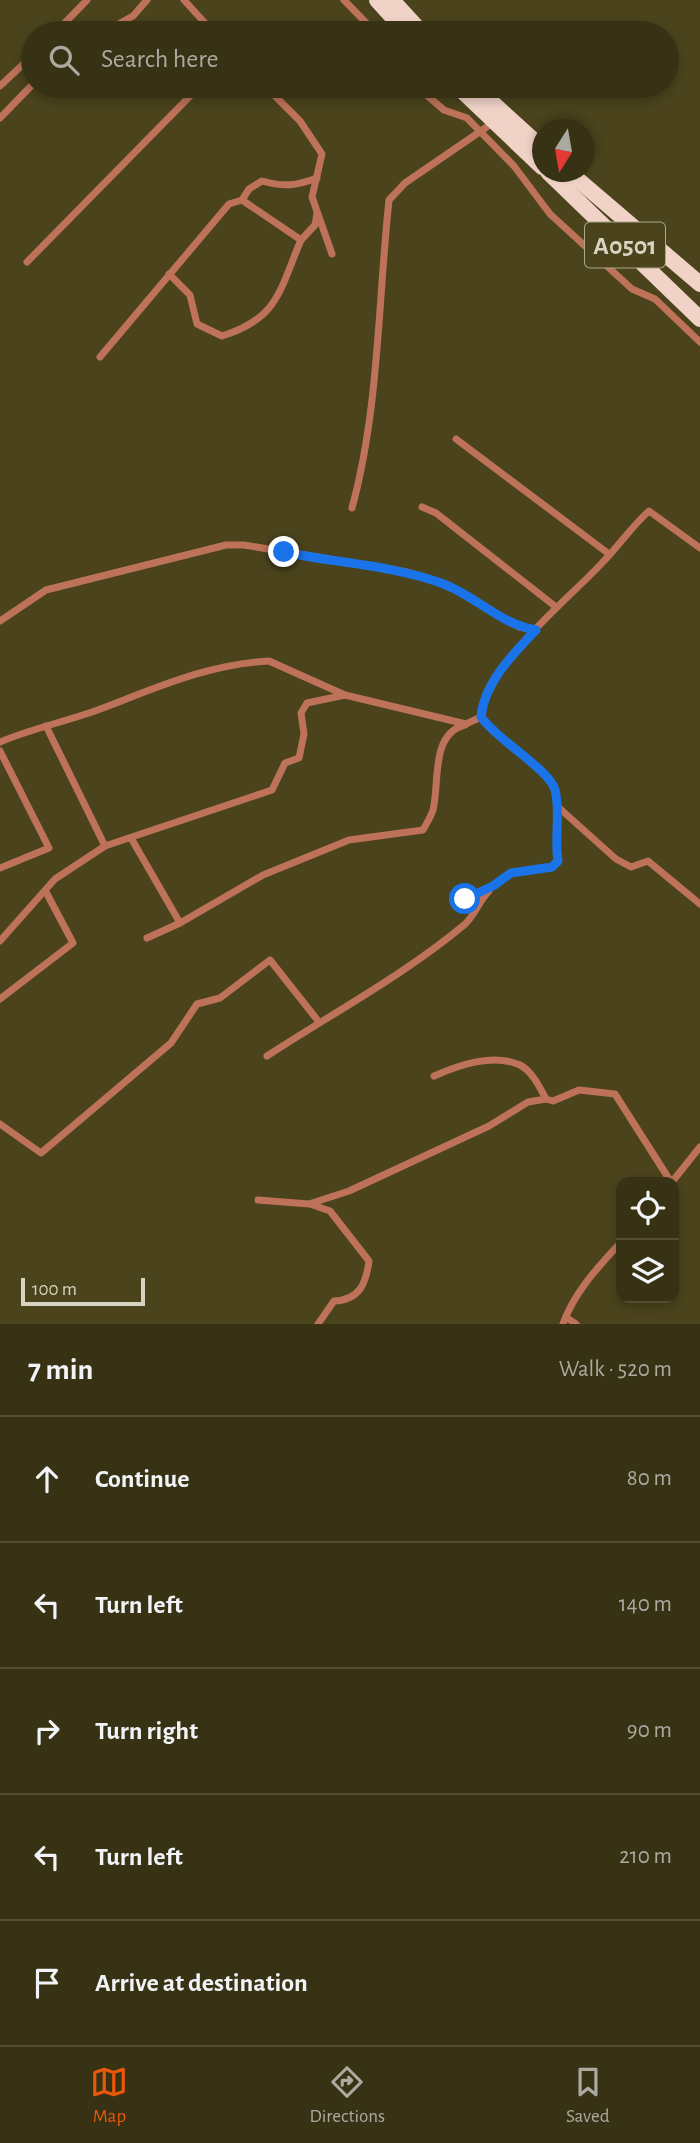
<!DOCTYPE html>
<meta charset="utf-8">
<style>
body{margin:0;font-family:"Alegreya Sans",sans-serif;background:#3f3a1e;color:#f1f3f6}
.controls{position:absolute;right:21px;bottom:21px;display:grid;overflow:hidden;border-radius:14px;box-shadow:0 4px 10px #0003}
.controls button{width:63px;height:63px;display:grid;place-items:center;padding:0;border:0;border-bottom:2px solid #524d34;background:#383215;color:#f1f3f6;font:35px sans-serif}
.compass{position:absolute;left:532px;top:119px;width:63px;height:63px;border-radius:50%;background:#383215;box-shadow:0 4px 10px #0003;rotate:191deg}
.scale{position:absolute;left:21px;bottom:18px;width:124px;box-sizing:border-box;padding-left:7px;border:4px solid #d6d3be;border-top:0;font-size:19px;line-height:24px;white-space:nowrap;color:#d6d3be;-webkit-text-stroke:5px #4a431c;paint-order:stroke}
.stop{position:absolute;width:21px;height:21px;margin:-16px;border:5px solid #1a73e8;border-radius:50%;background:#fff}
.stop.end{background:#1a73e8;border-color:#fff;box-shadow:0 2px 7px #0008}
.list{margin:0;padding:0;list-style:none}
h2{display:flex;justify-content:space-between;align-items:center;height:91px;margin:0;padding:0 28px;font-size:30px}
h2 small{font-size:23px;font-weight:400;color:#abaaa0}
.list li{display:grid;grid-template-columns:46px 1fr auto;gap:21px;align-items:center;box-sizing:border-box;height:126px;padding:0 28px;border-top:2px solid #524d34}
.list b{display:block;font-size:26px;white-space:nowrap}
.list em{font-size:23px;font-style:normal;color:#abaaa0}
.icon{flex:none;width:38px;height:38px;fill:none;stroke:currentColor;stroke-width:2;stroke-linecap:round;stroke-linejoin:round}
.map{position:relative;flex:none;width:700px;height:1324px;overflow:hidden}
.search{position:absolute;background:#383215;box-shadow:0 4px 10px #0003;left:21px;right:21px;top:21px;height:77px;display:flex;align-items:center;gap:18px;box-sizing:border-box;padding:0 24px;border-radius:38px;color:#abaaa0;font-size:26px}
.sheet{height:721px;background:#383215}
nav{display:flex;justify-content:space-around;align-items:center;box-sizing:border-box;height:98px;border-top:2px solid #524d34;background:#383215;font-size:19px;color:#abaaa0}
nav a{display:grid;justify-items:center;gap:4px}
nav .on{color:#ea580c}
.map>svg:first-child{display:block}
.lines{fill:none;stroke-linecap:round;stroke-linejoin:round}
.minor{stroke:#bd7259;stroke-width:7}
.trunk{stroke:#f0d2c7;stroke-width:16}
.route{stroke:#1a73e8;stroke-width:9}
.labels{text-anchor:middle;stroke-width:6;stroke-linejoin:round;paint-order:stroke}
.shield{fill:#4a431c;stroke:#aca88d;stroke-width:2}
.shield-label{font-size:26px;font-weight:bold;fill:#d6d3be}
</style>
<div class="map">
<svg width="700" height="1324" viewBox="0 0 700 1324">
<rect width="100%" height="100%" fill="#4a431c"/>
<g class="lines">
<g class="minor">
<polyline points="184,0 214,33"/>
<polyline points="344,0 376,33"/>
<polyline points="55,33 87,0"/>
<polyline points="102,33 133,16 147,0"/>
<polyline points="0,86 33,55"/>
<polyline points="265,86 300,121 322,154 312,197 332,254"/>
<polyline points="416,86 444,110 467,118 514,166 550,214 632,289 655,299 700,342"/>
<polyline points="0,118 33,84"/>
<polyline points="242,200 301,240 315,225 317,213"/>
<polyline points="27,262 200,86"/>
<path d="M169,274l21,21 7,29 25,12c57,-18 57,-45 79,-96"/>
<path d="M100,357l129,-153 13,-4 7,-11 13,-8c21,6 34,5 55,-3"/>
<polyline points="456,439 609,554"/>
<polyline points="422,507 436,513 556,607"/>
<path d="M352,508c27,-99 26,-206 37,-308l16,-17 89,-61"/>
<polyline points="0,621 46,590 226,545 244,545 407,572 445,584 519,627 536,630"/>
<polyline points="46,726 105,846"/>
<path d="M0,742c33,-14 69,-21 103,-34 55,-21 106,-44 166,-47l76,34 121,29 15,-7"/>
<polyline points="0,751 49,848 0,868"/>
<polyline points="558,807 616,859 631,867 648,861 700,904"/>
<polyline points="131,838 180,923 147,938"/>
<path d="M465,899l28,-13 18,-13 41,-6 6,-6c-4,-24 3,-48 -3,-71 -6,-21 -59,-50 -74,-73 6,-54 85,-115 121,-154 17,-17 29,-36 47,-52l51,37"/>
<path d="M180,923l83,-48 86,-35 74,-10c3,-6 8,-13 10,-20 7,-28 -3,-76 32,-85"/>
<polyline points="0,941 55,879 105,846 272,790 285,763 299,758 304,734 301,713 307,703 345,695"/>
<polyline points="0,999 73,943 46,892"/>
<path d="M267,1056c66,-43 137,-81 197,-131 10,-8 15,-24 25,-34"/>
<path d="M434,1076c25,-11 59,-23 86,-11 12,6 20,23 26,34l7,2 26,-11 36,4 56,88"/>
<polyline points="0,1124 41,1153 171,1043 197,1004 220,998 270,960 319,1022"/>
<polyline points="672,1182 700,1147"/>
<polyline points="258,1200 309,1204 349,1191 489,1126 528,1102 546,1099"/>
<path d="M310,1204l20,7 39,50c-3,22 -9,39 -35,40l-16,23"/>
<polyline points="566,1317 576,1324"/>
<path d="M563,1324c11,-32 36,-58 58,-82"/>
</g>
<g class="trunk">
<polyline points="377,0 407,33"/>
<polyline points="392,0 422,33"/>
<polyline points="457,86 542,167"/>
<polyline points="474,86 542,148"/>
<polyline points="548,172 700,319"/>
<polyline points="569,172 700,284"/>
</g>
</g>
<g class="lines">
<path class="route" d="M284,552c52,11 107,13 157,31 34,12 58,41 95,47 -23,24 -52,53 -55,87 16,23 68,52 74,73 6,23 -1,47 3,71l-6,6 -41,6 -18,13 -28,13"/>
</g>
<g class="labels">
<rect class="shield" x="585" y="222.5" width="80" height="45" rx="5"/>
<g class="shield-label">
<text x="625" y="254">A0501</text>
</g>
</g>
</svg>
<div class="controls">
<button><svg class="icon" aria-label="locate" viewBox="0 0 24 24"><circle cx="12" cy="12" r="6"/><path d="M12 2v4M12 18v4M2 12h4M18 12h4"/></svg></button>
<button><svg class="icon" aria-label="layers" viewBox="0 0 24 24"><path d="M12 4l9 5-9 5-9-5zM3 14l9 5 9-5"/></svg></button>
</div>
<svg class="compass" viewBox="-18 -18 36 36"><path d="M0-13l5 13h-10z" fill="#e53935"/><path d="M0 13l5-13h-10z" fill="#abaaa0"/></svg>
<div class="scale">100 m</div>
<div class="stop" style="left:465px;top:899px"></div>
<div class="stop end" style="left:284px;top:552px"></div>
<div class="search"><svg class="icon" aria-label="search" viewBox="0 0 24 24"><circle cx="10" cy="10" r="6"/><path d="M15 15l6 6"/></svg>Search here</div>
</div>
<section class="sheet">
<h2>7 min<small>Walk · 520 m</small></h2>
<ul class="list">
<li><svg class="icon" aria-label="ahead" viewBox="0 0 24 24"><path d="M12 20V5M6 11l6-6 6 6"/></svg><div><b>Continue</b></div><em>80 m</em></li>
<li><svg class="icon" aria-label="left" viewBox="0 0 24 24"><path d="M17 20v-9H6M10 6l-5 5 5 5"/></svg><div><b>Turn left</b></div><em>140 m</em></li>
<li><svg class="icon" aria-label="right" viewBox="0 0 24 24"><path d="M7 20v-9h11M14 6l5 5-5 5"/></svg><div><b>Turn right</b></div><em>90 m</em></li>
<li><svg class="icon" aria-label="left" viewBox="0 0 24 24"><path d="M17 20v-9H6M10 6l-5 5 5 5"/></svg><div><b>Turn left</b></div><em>210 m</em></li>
<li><svg class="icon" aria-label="arrive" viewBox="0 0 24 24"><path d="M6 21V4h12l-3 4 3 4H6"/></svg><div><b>Arrive at destination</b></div></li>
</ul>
</section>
<nav>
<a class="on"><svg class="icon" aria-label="map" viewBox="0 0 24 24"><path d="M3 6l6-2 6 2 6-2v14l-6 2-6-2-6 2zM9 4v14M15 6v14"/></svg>Map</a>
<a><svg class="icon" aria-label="directions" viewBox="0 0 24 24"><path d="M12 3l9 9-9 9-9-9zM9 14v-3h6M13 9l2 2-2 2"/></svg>Directions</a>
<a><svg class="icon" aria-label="saved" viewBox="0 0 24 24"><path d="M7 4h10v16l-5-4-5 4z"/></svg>Saved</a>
</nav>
